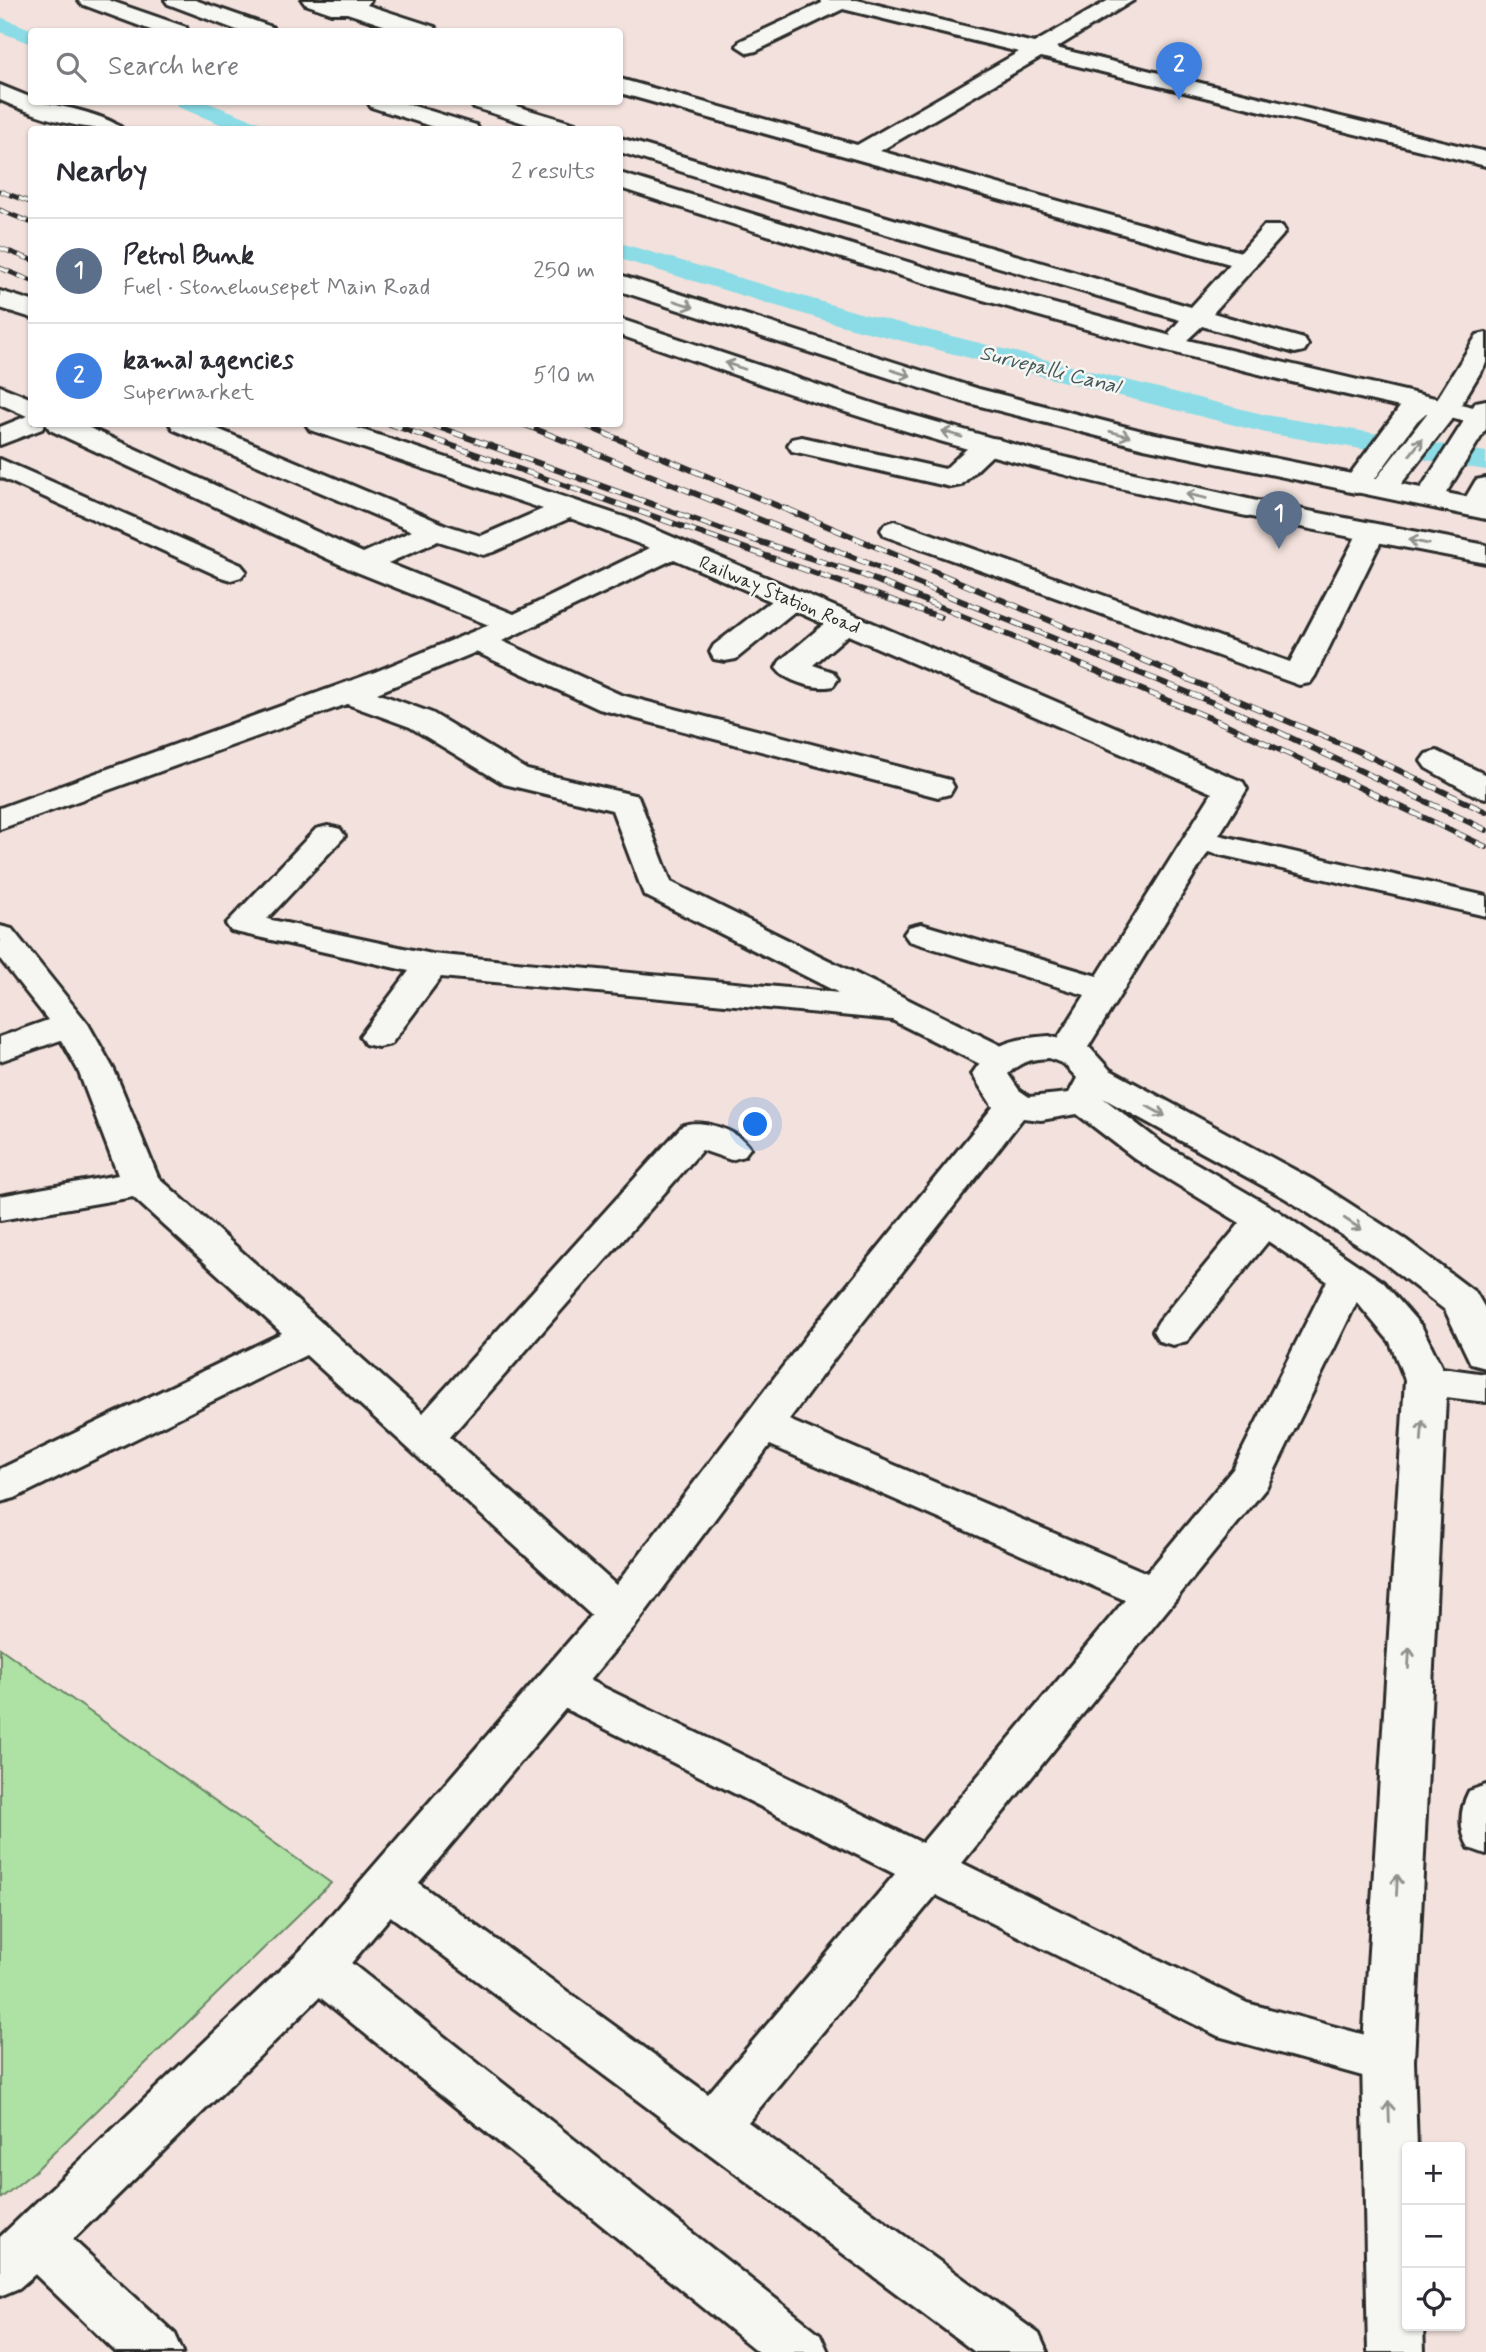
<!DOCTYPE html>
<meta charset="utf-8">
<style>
body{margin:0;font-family:Mynerve,sans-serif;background:#f7f7f7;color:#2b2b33}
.controls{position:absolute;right:21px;bottom:21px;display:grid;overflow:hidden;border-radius:7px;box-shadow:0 2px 5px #0004}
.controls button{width:63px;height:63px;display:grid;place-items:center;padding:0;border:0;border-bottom:2px solid #e1e1e2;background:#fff;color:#2b2b33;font:35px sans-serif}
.you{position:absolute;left:756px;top:1125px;width:24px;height:24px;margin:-18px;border:5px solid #fff;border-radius:50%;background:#1a73e8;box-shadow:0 0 0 10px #1a73e833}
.badge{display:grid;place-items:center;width:46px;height:46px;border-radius:50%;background:#d1495b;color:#fff;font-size:23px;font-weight:700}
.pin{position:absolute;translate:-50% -58px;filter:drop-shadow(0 2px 4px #0008)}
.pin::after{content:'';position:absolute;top:37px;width:24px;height:21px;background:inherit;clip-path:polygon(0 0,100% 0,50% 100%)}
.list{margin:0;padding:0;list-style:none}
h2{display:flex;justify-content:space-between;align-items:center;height:91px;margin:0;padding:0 28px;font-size:30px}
h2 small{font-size:23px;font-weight:400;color:#7c7c81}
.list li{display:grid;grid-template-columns:46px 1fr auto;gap:21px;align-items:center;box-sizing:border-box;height:105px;padding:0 28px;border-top:2px solid #e1e1e2}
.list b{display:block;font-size:26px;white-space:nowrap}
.list p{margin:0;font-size:23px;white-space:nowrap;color:#7c7c81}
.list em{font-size:23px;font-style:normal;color:#7c7c81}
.icon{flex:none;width:38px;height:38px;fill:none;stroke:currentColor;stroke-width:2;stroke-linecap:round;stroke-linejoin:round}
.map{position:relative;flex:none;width:1486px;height:2352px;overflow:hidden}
.search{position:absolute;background:#fff;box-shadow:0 2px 5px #0004;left:28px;top:28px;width:595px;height:77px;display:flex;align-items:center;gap:18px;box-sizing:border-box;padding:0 24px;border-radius:7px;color:#7c7c81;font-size:26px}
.panel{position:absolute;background:#fff;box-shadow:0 2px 5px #0004;left:28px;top:126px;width:595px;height:301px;border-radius:7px}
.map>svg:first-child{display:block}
.green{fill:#ade2a4;stroke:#6c8668;stroke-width:2}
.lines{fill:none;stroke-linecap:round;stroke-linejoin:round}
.canal{fill:#8bdce6;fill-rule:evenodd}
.minor-casing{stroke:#2b2b2b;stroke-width:6}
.major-casing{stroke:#2b2b2b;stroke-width:6}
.minor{fill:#f6f6f2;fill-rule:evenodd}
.major{fill:#f6f6f2;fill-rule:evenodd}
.rail-far1-casing{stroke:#2b2b2b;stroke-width:5}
.rail-casing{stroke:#2b2b2b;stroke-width:6}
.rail-far1{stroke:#f6f6f2;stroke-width:3.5;stroke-dasharray:10;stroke-linecap:butt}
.rail{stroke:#f6f6f2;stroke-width:4.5;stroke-dasharray:12;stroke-linecap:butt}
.oneway{stroke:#90908e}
.labels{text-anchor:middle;stroke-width:5;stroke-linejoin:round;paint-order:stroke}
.far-street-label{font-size:19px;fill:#2b2b2b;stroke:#f6f6f2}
.far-water-label{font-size:21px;font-style:italic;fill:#43575a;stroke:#f6f6f2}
</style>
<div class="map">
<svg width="1486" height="2352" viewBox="0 0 1486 2352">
<rect width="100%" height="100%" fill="#f2e1dc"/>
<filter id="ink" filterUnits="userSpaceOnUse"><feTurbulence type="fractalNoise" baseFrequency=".0143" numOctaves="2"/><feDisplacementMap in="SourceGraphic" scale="14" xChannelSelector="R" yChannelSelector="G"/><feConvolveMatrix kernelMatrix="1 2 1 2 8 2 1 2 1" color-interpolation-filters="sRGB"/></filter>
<g filter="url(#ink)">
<polygon class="green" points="0,1648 331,1883 35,2171 0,2199"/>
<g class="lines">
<g class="canal">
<polygon points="0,17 38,32 32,32 32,44 0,32"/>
<polygon points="175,102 206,102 266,125 270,130 235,130 178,107"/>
<polygon points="620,243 860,313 1266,415 1486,452 1486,470 1266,433 840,325 620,259"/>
</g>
<defs>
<g id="minor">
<polygon points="78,0 108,0 186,27 188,32 156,32 81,4"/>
<polygon points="165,0 195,0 272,27 274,32 242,32 168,4"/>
<polygon points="302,0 371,0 367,5 435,27 437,32 404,32 347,13 331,13 305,4"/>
<path d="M821,0h36l177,43 75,-43h25l-78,48 430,104v14l-445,-109 -161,94 361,101 23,-26h18l3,5 -3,5 -69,77 91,26 4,6 -4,6 -9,2 -93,-27 -15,14 299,70v16l-60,-13 -9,8 -51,70 -10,2 -10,-2 -4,-6 58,-78c-264,-58 -524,-136 -780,-219v-15l330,102 221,61 -2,-3 11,-13 -400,-117 -160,-51v-14l571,169 39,-43 -610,-171v-14l237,66 162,-93 -176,-43 -87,42 -8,2 -11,-7 3,-5 82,-38z"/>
<polygon points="368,102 401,102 476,125 479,130 443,130 371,107"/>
<polygon points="470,102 503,102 579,125 582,130 546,130 473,107"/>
<polygon points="0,291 32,301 32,318 0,308"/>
<polygon points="0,386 32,399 32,424 45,424 42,429 0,445 0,427 27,416 0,404"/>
<path d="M46,424h35l282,129 49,-22 -238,-101 -4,-6h36l240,101 35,11 62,-27 -233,-79 -4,-6h39l288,96 610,262 4,7 -28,46 267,61v20l-278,-64 -126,205 -13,3 -13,-3 -5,-8 34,-54 -176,-54 -5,-7 5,-7 12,-3 176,52 115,-183 -364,-158 -35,30 20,7 5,7 -5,7c-16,4 -47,-4 -57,-18l4,-7 44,-37 -29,-13 -59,48 -11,2 -11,-2 -4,-7 4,-7 57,-44 -97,-42 -172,82 119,54 329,85 4,7 -4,7 -12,3 -339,-88 -123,-57 -99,41 55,20 95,57 111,26 33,86 341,169 5,8 -5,8 -13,3 -13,-3 -94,-47 -451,-43 -50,67 -13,3 -13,-3 -5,-8 49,-65 -178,-40 -5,-7 90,-95 12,-3 12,3 5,7 -78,83 165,35 407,39 -195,-98 -32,-85 -108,-26 -94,-57 -63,-23 -347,125v-21l375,-136 114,-47 -137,-55 -302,-140zM570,518l80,30 -136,66 -126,-51 50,-22 45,14 10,-3z"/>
<path d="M802,437l143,32c16,-14 31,-35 54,-30l4,6 -42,40 -10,2 -159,-36 -4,-6 4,-6z"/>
<polygon points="0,459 241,565 246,571 241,577 231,580 221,577 0,477"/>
<polygon points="1486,478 1486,510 1474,516 1464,513 1460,507 1476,480"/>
<polygon points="895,521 1290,662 1361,527 1371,524 1381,527 1385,533 1315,676 1310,683 1299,685 885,536 881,530 885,524"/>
<polygon points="1437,751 1486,775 1486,798 1474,795 1426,768 1421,761 1426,754"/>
<path d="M0,926l12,3 76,95 26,46 44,107 265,236 260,-288c20,-6 55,5 67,23l-6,8 -13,4 -29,-10 -252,287 185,165 7,12 -7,12 -16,5 -16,-5 -297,-271 -291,143 -15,4v-33l282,-136 -149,-136 -133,23v-24l118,-21 -40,-105 -17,-30 -61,21v-24l48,-17 -48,-61z"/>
<polygon points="1264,1207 1278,1211 1284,1220 1278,1229 1187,1341 1173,1345 1159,1341 1153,1331 1159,1321 1250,1211"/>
<polygon points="1348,1266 1362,1270 1368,1279 1266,1488 962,1863 1247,2003 1406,2046 1414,2061 1406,2076 1388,2083 1218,2036 936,1895 748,2122 1039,2334 1047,2352 975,2352 369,1900 361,1886 369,1872 386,1866 403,1872 708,2094 895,1874 542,1697 535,1685 542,1673 558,1668 574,1673 922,1843 1125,1600 747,1435 741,1425 747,1415 762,1410 777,1415 1147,1573 1233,1469 1328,1279 1334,1270"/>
<polygon points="318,1945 336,1951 820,2334 828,2352 758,2352 300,1981 293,1966 300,1951"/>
<polygon points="36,2216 55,2223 175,2334 183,2352 116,2352 17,2257 9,2240 17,2223"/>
</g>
<g id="major">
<path d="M0,85l32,13v4c17,0 81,14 91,28 -43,0 -83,-12 -123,-30z"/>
<polygon points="620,275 979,389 1146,432 1376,479 1432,407 1477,335 1486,333 1486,363 1454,416 1401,484 1421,488 1476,402 1486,400 1486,429 1446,493 1486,501 1486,519 1144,448 961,401 620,291"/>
<path d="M620,319l264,88 153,44 220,50 229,44v18c-174,-33 -348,-66 -518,-114 -118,-33 -233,-74 -348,-114z"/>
<path d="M1049,1036l41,12 20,22 203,110 93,60 70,53 10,17v58l-15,-4 -26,-54 -67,-52 -93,-60 -182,-100 60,46 115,67 105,71 39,45 20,41 44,6v28l-40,-5 -32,664 3,86h-10v179h16l1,26h-56l-6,-291 43,-681 -15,-38 -35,-42 -105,-71 -113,-69 -60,-46 -36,6 -18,-2 -186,237 -202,271 -299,355 -281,276 -36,31 -19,8v-59l300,-286 303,-349 204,-267 186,-228 -21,-33c21,-32 40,-35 77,-38zM1049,1058l15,6 13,14 -8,15 -40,4 -10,-7 -11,-16c13,-13 24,-15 41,-16z"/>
<path d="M1486,1785v69l-17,-6c-10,-18 -10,-38 0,-57z"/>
</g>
</defs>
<use href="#minor" class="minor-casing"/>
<use href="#major" class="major-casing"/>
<use href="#minor" class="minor"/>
<use href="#major" class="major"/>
<defs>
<g id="rail-far1">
<polyline points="0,191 32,203"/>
<polyline points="0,210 32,223"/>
<polyline points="0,248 32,260"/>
<polyline points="0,268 32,281"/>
</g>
<g id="rail">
<polyline points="390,424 940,617"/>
<polyline points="430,424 726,531 863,575 1227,725 1486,847"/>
<polyline points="523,424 1236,712 1486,830"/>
<polyline points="582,424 797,514"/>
<polyline points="787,509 1358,751 1486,812"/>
</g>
</defs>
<use href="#rail-far1" class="rail-far1-casing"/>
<use href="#rail" class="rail-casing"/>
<use href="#rail-far1" class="rail-far1"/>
<use href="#rail" class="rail"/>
</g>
<defs><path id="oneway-shaft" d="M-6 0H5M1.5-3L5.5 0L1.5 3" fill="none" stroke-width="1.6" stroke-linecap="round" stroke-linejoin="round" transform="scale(1.75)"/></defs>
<g class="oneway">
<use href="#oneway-shaft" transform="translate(684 304) rotate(18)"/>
<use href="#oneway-shaft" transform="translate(735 366) rotate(-162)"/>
<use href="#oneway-shaft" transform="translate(901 373) rotate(17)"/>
<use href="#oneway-shaft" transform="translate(952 434) rotate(-163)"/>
<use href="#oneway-shaft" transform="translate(1120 434) rotate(15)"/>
<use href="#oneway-shaft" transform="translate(1416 447) rotate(-52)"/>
<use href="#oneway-shaft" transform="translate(1196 496) rotate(-167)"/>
<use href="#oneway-shaft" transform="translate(1419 542) rotate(-169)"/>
<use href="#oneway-shaft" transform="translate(1156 1111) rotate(29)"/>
<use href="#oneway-shaft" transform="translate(1353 1224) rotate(33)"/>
<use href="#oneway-shaft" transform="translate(1422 1431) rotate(-86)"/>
<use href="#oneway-shaft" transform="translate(1409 1658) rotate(-87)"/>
<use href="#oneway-shaft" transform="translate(1397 1885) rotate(-87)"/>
<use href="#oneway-shaft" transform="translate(1389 2112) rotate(-92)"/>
</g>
</g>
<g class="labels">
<g class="far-street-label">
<text transform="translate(780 594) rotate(23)" y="7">Railway Station Road</text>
</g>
<g class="far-water-label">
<text transform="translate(1050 369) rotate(14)" y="7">Survepalli Canal</text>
</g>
</g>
</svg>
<div class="controls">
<button>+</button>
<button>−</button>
<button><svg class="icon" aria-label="locate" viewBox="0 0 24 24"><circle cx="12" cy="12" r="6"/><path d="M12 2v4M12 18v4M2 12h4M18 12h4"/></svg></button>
</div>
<div class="you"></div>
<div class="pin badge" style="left:1279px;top:549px;background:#5c6f8a">1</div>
<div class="pin badge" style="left:1179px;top:100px;background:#3f7fe0">2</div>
<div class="search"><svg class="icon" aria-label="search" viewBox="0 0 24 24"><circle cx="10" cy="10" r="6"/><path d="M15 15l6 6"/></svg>Search here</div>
<section class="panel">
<h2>Nearby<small>2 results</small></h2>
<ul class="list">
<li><span class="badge" style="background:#5c6f8a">1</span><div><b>Petrol Bunk</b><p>Fuel · Stonehousepet Main Road</p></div><em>250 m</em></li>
<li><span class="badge" style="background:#3f7fe0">2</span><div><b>kamal agencies</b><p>Supermarket</p></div><em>510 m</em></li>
</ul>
</section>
</div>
